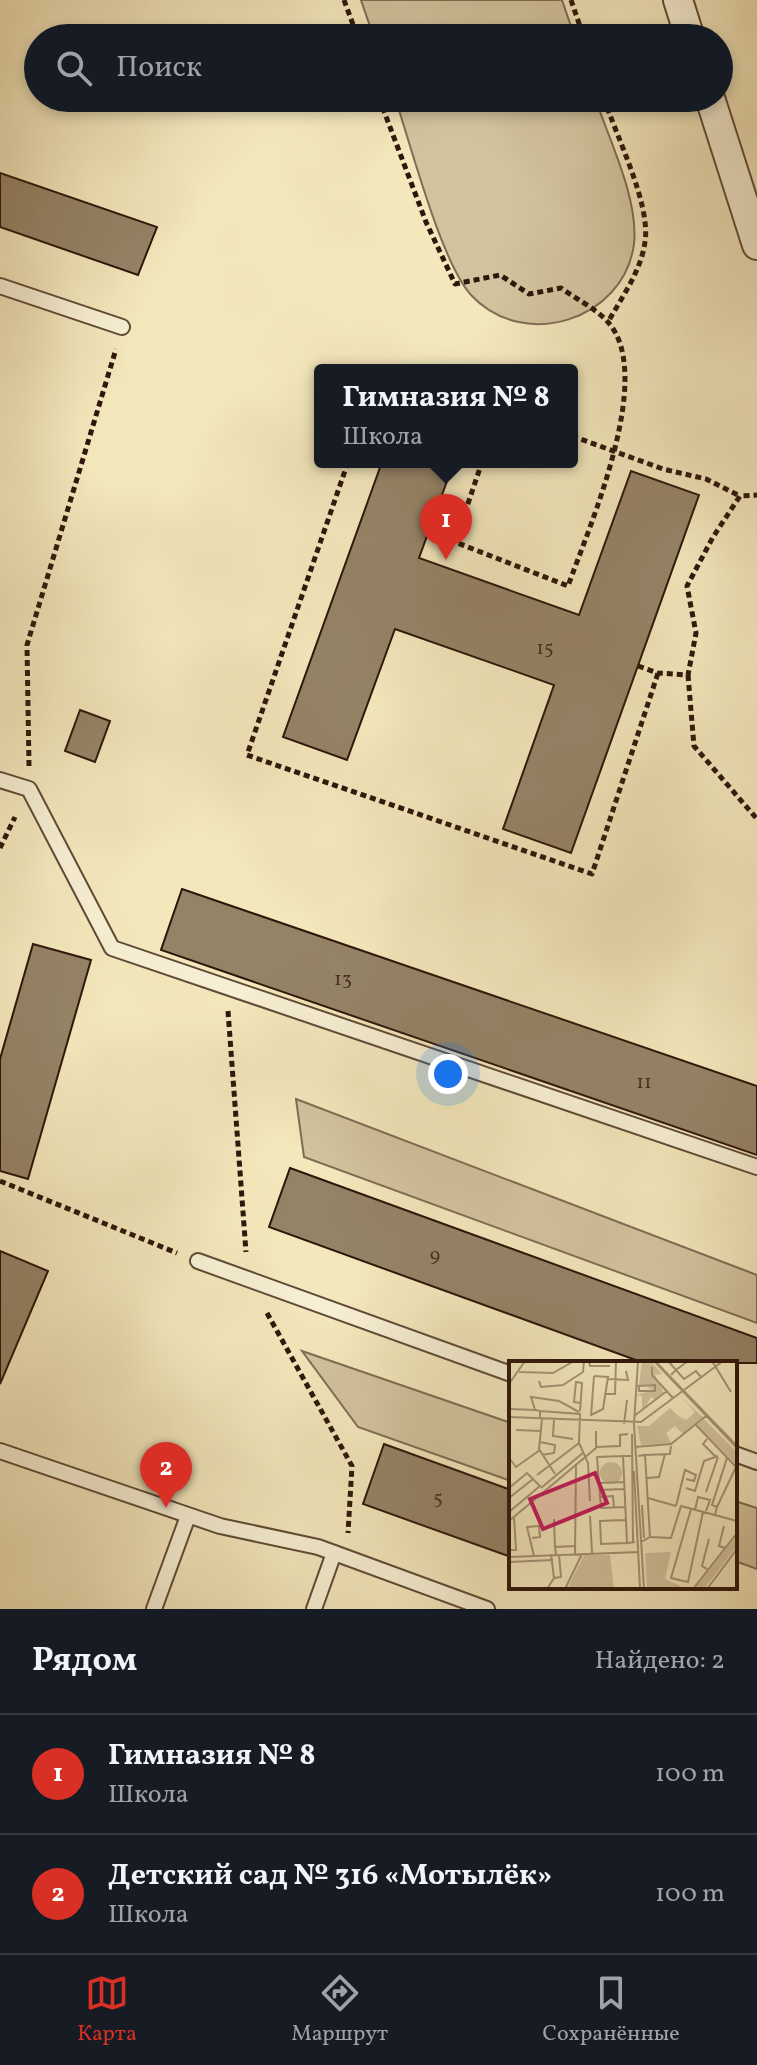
<!DOCTYPE html>
<html lang="ru">
<meta charset="utf-8">
<style>
body{margin:0;font-family:Vollkorn,serif;background:#20242c;color:#f1f3f6}
.you{position:absolute;left:448px;top:1074px;width:28px;height:28px;margin:-20px;border:6px solid #fff;border-radius:50%;background:#1a73e8;box-shadow:0 0 0 12px #1a73e833}
.badge{display:grid;place-items:center;width:52px;height:52px;border-radius:50%;background:#d93025;color:#fff;font-size:26px;font-weight:700}
.pin{position:absolute;translate:-50% -66px;filter:drop-shadow(0 2px 4px #0008)}
.pin::after{content:'';position:absolute;top:42px;width:28px;height:24px;background:inherit;clip-path:polygon(0 0,100% 0,50% 100%)}
.popup{position:absolute;left:314px;top:364px;width:264px;height:104px;box-sizing:border-box;display:grid;place-content:center;border-radius:8px;background:#171b24;filter:drop-shadow(0 2px 6px #0005);font-size:26px;white-space:nowrap;color:#9ea1a6}
.popup b{font-size:30px;color:#f1f3f6}
.popup::after{content:'';position:absolute;left:50%;top:100%;margin-left:-16px;border:16px solid transparent;border-top-color:#171b24}
.list{margin:0;padding:0;list-style:none}
h2{display:flex;justify-content:space-between;align-items:center;height:104px;margin:0;padding:0 32px;font-size:34px}
h2 small{font-size:26px;font-weight:400;color:#9ea1a6}
.list li{display:grid;grid-template-columns:52px 1fr auto;gap:24px;align-items:center;box-sizing:border-box;height:120px;padding:0 32px;border-top:2px solid #363941}
.list b{display:block;font-size:30px;white-space:nowrap}
.list p{margin:0;font-size:26px;white-space:nowrap;color:#9ea1a6}
.list em{font-size:26px;font-style:normal;color:#9ea1a6}
.icon{flex:none;width:44px;height:44px;fill:none;stroke:currentColor;stroke-width:2;stroke-linecap:round;stroke-linejoin:round}
.map{position:relative;flex:none;width:757px;height:1609px;overflow:hidden}
.search{position:absolute;background:#171b24;box-shadow:0 4px 12px #0003;left:24px;right:24px;top:24px;height:88px;display:flex;align-items:center;gap:20px;box-sizing:border-box;padding:0 28px;border-radius:44px;color:#9ea1a6;font-size:30px}
.sheet{height:344px;background:#171b24}
nav{display:flex;justify-content:space-around;align-items:center;box-sizing:border-box;height:112px;border-top:2px solid #363941;background:#171b24;font-size:22px;color:#9ea1a6}
nav a{display:grid;justify-items:center;gap:4px}
nav .on{color:#d93025}
.map>svg:first-child{display:block}
.green{fill:#d2c39e;stroke:#806c54;stroke-width:2}
.building{fill:#958367;stroke:#2f160a;stroke-width:2}
.lines{fill:none;stroke-linecap:round;stroke-linejoin:round}
.lane-casing{stroke:#604a36;stroke-width:18}
.street-casing{stroke:#604a36;stroke-width:32}
.path{stroke:#2f160a;stroke-width:5;stroke-dasharray:6 4;stroke-linecap:butt}
.lane{stroke:#f7efd3;stroke-width:14}
.street{stroke:#f7efd3;stroke-width:28}
.labels{text-anchor:middle;stroke-width:6;stroke-linejoin:round;paint-order:stroke}
.number-label{font-size:20px;fill:#483121}
.inset-road{fill:none;stroke:#a59375;stroke-width:2}
.view{fill:#c2185b;fill-opacity:0.15;stroke:#c2185b;stroke-width:4}
.inset-edge{fill:none;stroke:#2f160a;stroke-width:4}
</style>
<div class="map">
<svg width="757" height="1609" viewBox="0 0 757 1609">
<rect width="100%" height="100%" fill="#f3e7bc"/>
<filter id="stains"><feTurbulence type="fractalNoise" baseFrequency=".0025" numOctaves="4"/><feColorMatrix values="0 0 0 0 .2 0 0 0 0 .09 0 0 0 0 .02 0 0 0 .5 -.17"/></filter>
<radialGradient id="worn" r=".72"><stop offset=".6" stop-color="#630" stop-opacity="0"/><stop offset="1" stop-color="#630" stop-opacity=".3"/></radialGradient>
<g class="green">
<polygon points="361,0 562,0 575,38 374,38"/>
<path d="M395,98h200c14,41 44,102 39,146 -10,76 -110,108 -163,51 -30,-33 -60,-150 -76,-197z"/>
<polygon points="296,1099 757,1275 757,1323 304,1157"/>
<polygon points="302,1351 511,1423 511,1481 358,1427"/>
<polygon points="735,1501 757,1508 757,1569 735,1561"/>
</g>
<g class="building">
<polygon points="0,173 157,227 138,275 0,227"/>
<polygon points="382,462 454,462 419,558 579,615 631,471 699,495 571,853 503,829 554,685 395,629 347,760 283,737"/>
<polygon points="80,710 110,721 95,762 65,751"/>
<polygon points="182,889 757,1086 757,1155 161,950"/>
<polygon points="33,944 91,960 28,1179 0,1171 0,1059"/>
<polygon points="290,1168 757,1338 757,1363 644,1363 269,1227"/>
<polygon points="0,1251 48,1271 0,1384"/>
<polygon points="384,1444 511,1490 511,1557 363,1504"/>
</g>
<g class="lines">
<defs>
<g id="lane">
<polyline points="0,286 122,327"/>
<polyline points="0,780 29,789 112,948 757,1167"/>
<polyline points="198,1261 511,1374"/>
<polyline points="0,1451 220,1526 318,1547 487,1609"/>
<polyline points="735,1454 757,1462"/>
<polyline points="154,1609 188,1516"/>
<polyline points="314,1609 334,1553"/>
</g>
<g id="street">
<polyline points="678,0 690,38"/>
<polyline points="710,98 757,245"/>
</g>
</defs>
<use href="#lane" class="lane-casing"/>
<use href="#street" class="street-casing"/>
<g class="path">
<polyline points="344,0 358,38"/>
<polyline points="571,0 584,38"/>
<path d="M379,98l47,124 29,62 45,-9 29,19 32,-6c15,11 34,20 46,33 50,53 -18,206 -39,265l-113,-44 27,-80"/>
<path d="M604,98c12,38 47,106 41,144 -4,29 -23,55 -37,80"/>
<polyline points="572,436 663,469 706,479 740,496"/>
<polyline points="348,462 247,755 592,874 658,673"/>
<polyline points="638,666 658,673 688,675 696,633 687,586 713,537 740,496 757,495"/>
<polyline points="688,675 694,746 757,819"/>
<polyline points="29,766 27,645 116,349"/>
<polyline points="0,848 15,817"/>
<polyline points="228,1011 246,1252"/>
<polyline points="0,1181 177,1253"/>
<polyline points="267,1313 352,1466 348,1533"/>
</g>
<use href="#lane" class="lane"/>
<use href="#street" class="street"/>
</g>
<g class="labels">
<g class="number-label">
<text x="545" y="654">15</text>
<text x="343" y="985">13</text>
<text x="644" y="1088">11</text>
<text x="435" y="1261">9</text>
<text x="438" y="1504">5</text>
</g>
</g>
<g transform="translate(509 1361)">
<rect width="228" height="228" fill="#f3e7bc"/>
<path d="M133,0h9l11,13 -7,1 9,18 -8,7 -5,-3 -9,15v-16l-6,-1 17,-5 -7,-3 9,-3 -16,1zM173,37l21,19 -20,17 -8,-8 -9,7 5,10 -30,2 -4,-19h12l21,-18 16,15 -7,-8 7,5 9,-8zM195,58l33,33v14l-40,-41zM91 112a11 11 0 1 1 22 0a11 11 0 1 1-22 0ZM228,174v11l-33,43h-10zM162,191l-6,27 22,10 -40,-1 -2,-35zM75,194h26l4,34h-47z" fill="#d2c39e"/>
<path class="inset-road" d="M80,0l1,5h20M129,0l-4,63 10,165M145,0l83,87M146,0l82,85M159,0l8,9 12,-9M203,0l19,31M143,6v8l21,23M10,11l34,1 21,-12M162,14l5,-5 8,9 12,-8 5,6M99,18l20,1 -2,-9M30,20l2,6 22,-2 20,-13 1,-11M0,23l16,-23M127,25l19,-1v6h-16v-5M97,33h9l1,-33M71,42l-6,-1 2,-20 6,1 -2,28M1,48l25,1M31,50l-5,-1 -4,-13 28,4 20,11M82,54l12,-6 5,-32 -14,-1M82,55l3,-40M125,55l33,-25M0,56l132,5 82,-61M31,58v-8l40,3 -1,29 9,20 2,38M33,58l-3,30 16,25M45,59l-1,16 20,3M115,63l3,-24M187,64l41,43M7,69l25,1M123,73l1,108M198,78l-4,5 13,13M31,81l15,3 -1,8 -12,2M87,86l24,-1v-11l8,-1M126,86l36,-3 35,-28M136,94l25,-1 1,-8M114,95l-26,1 2,26 25,-1M122,95h-8l4,87 8,-1M129,95l7,-1 5,82M0,97l7,9 24,-17M125,110l6,117M28,114l42,-32M138,117l12,-1 6,-23M90,122l2,25 24,-1M0,127l18,-15 6,6M32,127l43,-36M177,127l9,3 9,-30 14,-5M90,129l25,-1M197,131l12,-35M91,136l13,-1 1,11M0,137l24,-19 7,7 -31,26M139,137l28,8M133,144l2,33M167,145l9,-36 11,5 -2,6 -8,-2M208,146l19,-40M182,148l-20,69 17,4 15,-70M186,149l3,-13 12,3 -4,11M206,154l2,-8 -5,-2 15,-47M81,155l2,37M45,158l1,28M116,159l-25,1 1,23 26,-1M0,160l87,-73v-17M215,165l-5,20 6,2M23,177l8,-1 -1,-11 -12,1 7,29M132,181l9,-5 21,1 10,-32 56,15M0,189h7l-2,-34M66,193l1,-88M47,194l-1,-8 20,-1M0,196l130,-5M0,201l44,-2M198,208l-5,-3 7,-27M45,217l7,-1 -2,-22M38,228l7,-11 -3,-24M56,228l17,-35M109,228l24,-1M184,228l44,-56M198,228l30,-40"/>
<path class="view" d="M86,112l12,30 -64,26 -13,-30z"/>
<rect width="228" height="228" class="inset-edge"/>
</g>
<rect width="100%" height="100%" filter="url(#stains)"/>
<rect width="100%" height="100%" fill="url(#worn)"/>
</svg>
<div class="you"></div>
<div class="pin badge" style="left:446px;top:560px">1</div>
<div class="popup"><b>Гимназия № 8</b>Школа</div>
<div class="pin badge" style="left:166px;top:1508px">2</div>
<div class="search"><svg class="icon" aria-label="search" viewBox="0 0 24 24"><circle cx="10" cy="10" r="6"/><path d="M15 15l6 6"/></svg>Поиск</div>
</div>
<section class="sheet">
<h2>Рядом<small>Найдено: 2</small></h2>
<ul class="list">
<li><span class="badge">1</span><div><b>Гимназия № 8</b><p>Школа</p></div><em>100 m</em></li>
<li><span class="badge">2</span><div><b>Детский сад № 316 «Мотылёк»</b><p>Школа</p></div><em>100 m</em></li>
</ul>
</section>
<nav>
<a class="on"><svg class="icon" aria-label="map" viewBox="0 0 24 24"><path d="M3 6l6-2 6 2 6-2v14l-6 2-6-2-6 2zM9 4v14M15 6v14"/></svg>Карта</a>
<a><svg class="icon" aria-label="directions" viewBox="0 0 24 24"><path d="M12 3l9 9-9 9-9-9zM9 14v-3h6M13 9l2 2-2 2"/></svg>Маршрут</a>
<a><svg class="icon" aria-label="saved" viewBox="0 0 24 24"><path d="M7 4h10v16l-5-4-5 4z"/></svg>Сохранённые</a>
</nav>
